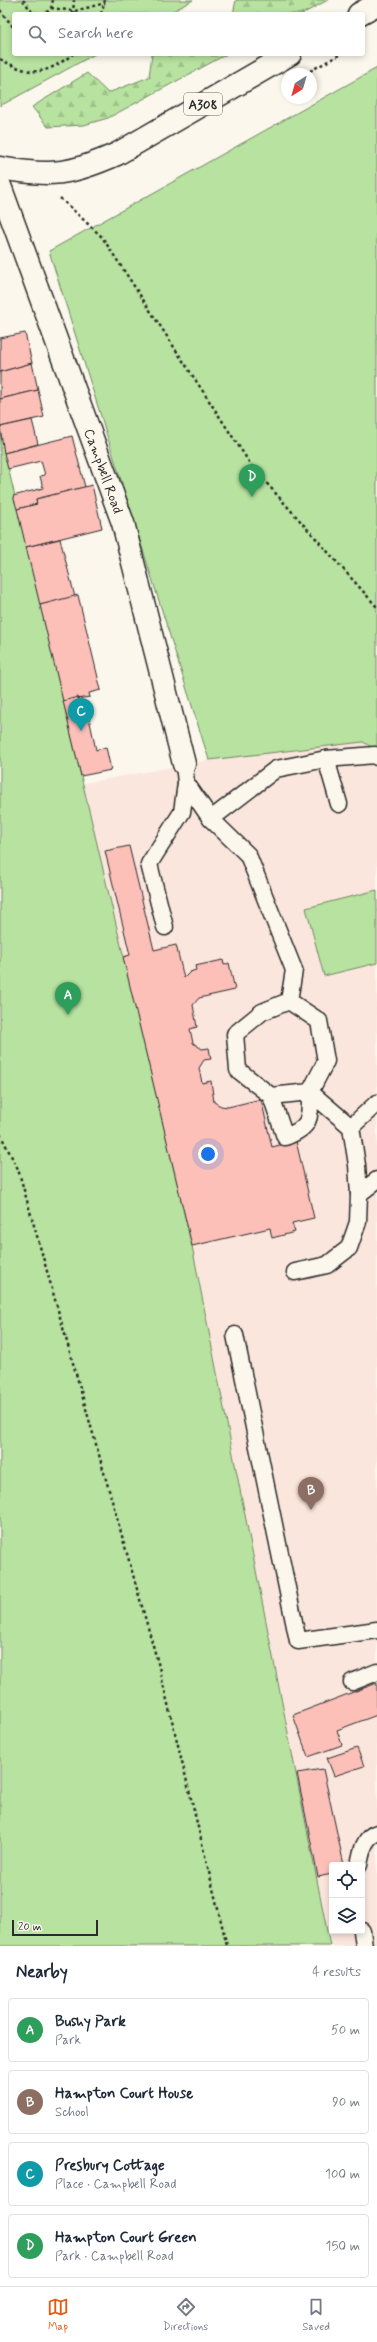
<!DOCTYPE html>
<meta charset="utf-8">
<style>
body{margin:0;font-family:Mynerve,sans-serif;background:#f6f6f7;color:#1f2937}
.controls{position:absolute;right:12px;bottom:12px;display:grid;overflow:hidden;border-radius:4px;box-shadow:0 2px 6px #0003}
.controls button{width:36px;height:36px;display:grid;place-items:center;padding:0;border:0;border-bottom:1px solid #e0e1e3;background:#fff;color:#1f2937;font:20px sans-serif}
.compass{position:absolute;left:281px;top:68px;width:36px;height:36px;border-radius:50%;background:#fff;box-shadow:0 2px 6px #0003;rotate:217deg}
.scale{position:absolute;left:12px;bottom:10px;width:86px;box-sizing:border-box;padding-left:4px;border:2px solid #2b2b2b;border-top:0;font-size:11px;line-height:14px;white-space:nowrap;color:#2b2b2b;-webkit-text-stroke:3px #fbf7ec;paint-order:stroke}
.you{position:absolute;left:208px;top:1154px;width:14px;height:14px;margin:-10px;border:3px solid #fff;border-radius:50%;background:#1a73e8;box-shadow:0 0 0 6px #1a73e833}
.badge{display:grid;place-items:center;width:26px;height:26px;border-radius:50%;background:#ea580c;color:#fff;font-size:13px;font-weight:700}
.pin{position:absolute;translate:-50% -33px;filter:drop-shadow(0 1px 2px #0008)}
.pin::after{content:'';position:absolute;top:21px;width:14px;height:12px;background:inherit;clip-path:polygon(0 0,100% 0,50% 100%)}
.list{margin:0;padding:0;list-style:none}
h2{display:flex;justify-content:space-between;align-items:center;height:52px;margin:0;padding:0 16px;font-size:17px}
h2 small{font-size:13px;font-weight:400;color:#747a83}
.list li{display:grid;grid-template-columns:26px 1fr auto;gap:12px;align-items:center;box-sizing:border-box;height:64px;margin:0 8px 8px;padding:0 8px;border:1px solid #e0e1e3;border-radius:4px}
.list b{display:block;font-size:15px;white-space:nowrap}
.list p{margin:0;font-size:13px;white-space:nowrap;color:#747a83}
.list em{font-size:13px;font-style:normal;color:#747a83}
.icon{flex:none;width:22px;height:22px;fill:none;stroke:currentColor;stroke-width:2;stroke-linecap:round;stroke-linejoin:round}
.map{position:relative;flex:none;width:377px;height:1946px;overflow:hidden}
.search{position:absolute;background:#fff;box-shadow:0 2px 6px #0003;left:12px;right:12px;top:12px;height:44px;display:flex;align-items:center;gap:10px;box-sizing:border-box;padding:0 14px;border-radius:4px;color:#747a83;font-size:15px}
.sheet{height:340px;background:#fff}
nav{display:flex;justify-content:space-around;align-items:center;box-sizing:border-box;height:56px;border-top:1px solid #e0e1e3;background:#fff;font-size:11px;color:#747a83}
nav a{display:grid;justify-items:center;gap:2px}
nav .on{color:#ea580c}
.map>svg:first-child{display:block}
.built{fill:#fbe6dd;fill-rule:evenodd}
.forest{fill:url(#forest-firs);stroke:#718665}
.green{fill:#b7e29f;stroke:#718665}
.building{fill:#fcc0b9;stroke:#2b2b2b}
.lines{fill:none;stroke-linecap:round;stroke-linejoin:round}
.service-casing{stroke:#2b2b2b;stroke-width:19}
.minor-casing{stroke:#2b2b2b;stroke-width:25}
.primary-casing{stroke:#2b2b2b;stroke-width:25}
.path{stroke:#2b2b2b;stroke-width:2.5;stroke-dasharray:3 3;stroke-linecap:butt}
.service{stroke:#fbf7ec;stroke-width:16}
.minor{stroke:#fbf7ec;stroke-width:22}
.primary{stroke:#fbf7ec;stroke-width:22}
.labels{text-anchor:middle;stroke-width:3;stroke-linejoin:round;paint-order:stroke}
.shield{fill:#fbf7ec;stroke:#696865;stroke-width:1}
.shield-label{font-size:13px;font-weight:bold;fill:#2b2b2b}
.street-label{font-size:14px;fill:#2b2b2b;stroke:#fbf7ec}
</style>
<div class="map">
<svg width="377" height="1946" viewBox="0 0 377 1946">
<defs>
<pattern id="forest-firs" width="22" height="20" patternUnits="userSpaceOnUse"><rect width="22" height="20" fill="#b7e29f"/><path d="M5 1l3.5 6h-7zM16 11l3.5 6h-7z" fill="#9ec289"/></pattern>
</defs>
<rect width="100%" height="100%" fill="#fbf7ec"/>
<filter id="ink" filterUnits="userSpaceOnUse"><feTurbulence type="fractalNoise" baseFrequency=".025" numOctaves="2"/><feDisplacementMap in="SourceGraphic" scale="8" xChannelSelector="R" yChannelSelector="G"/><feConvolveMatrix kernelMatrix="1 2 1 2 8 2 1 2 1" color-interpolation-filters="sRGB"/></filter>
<g filter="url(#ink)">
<path class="built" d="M363,742l14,8v1196h-47l-138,-700 -111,-462 128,-24zM332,1865h30v66h-30z"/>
<g class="forest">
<polygon points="236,0 328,0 302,14 233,14"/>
<polygon points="152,54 227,54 108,118 84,125 48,127 32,107 87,73 108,93 149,77"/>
</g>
<g class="green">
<polygon points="0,0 193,0 168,14 14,14 14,54 95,54 0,106"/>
<polygon points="377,68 377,750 363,742 209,760 49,251"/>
<polygon points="0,433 192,1246 330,1946 0,1946"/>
<polygon points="377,890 377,963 324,976 306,908"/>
</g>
<g class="building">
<polygon points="25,333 32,363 0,372 0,338"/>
<polygon points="32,363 38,390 0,399 0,372"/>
<polygon points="38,390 44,417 0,427 0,399"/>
<polygon points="32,420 38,444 4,453 0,427"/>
<polygon points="72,436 85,487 36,499 37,504 17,509 13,496 43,488 40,476 45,475 41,461 8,469 4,453"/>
<polygon points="92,485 102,528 26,547 17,509 37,504 36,499"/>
<polygon points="60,539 75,597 40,605 26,547"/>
<polygon points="78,595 101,690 89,693 90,697 63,701 40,605"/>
<polygon points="78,697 82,715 88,713 96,750 106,747 111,770 81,776 63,701"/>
<polygon points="129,846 154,950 176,945 184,978 190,972 196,970 195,966 223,960 224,965 229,963 235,990 199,998 193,1005 197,1027 190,1029 193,1043 202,1049 209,1048 211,1059 204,1060 199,1068 202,1083 211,1081 214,1102 221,1106 228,1107 261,1099 272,1147 296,1141 314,1218 292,1223 295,1232 272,1238 270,1228 192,1246 123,957 130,955 105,851"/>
<polygon points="377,1683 377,1715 337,1730 342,1745 308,1757 293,1715"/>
<polygon points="357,1748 364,1766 334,1776 327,1758"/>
<polygon points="323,1769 344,1865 332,1865 332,1874 318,1877 297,1773"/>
</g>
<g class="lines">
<defs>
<g id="service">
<polyline points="326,759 375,755 377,757"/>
<polyline points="184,764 186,783 211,819 248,855 294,970 289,1001 262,1012 235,1034 238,1070 271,1096 310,1092 326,1061 319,1021 289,1001"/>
<polyline points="211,819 276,769 326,759 339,804"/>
<polyline points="165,927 149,864 182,812 186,783"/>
<polyline points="310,1092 351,1127 357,1165 359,1194"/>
<path d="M271,1096l14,41c27,-10 25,-19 25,-45"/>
<polyline points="351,1127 377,1103"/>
<polyline points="295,1272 327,1265 349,1248 358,1222 359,1194 377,1180"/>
<polyline points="235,1335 298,1641 377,1630"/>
<polyline points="352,1682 377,1672"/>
<path d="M359,1865c2,-11 5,-29 18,-32"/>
<polyline points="362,1931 364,1946"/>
</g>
<polyline id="minor" points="0,186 123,523 184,764"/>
<g id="primary">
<polyline points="359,14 377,4"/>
<path d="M0,168c50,9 70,7 117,-14l173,-100"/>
</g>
</defs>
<use href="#service" class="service-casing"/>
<use href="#minor" class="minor-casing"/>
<use href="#primary" class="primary-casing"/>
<g class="path">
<polyline points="23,0 32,12 45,14 51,8 53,0"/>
<polyline points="51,8 75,11 105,3"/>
<polyline points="0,10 14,28"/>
<polyline points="73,14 74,0"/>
<polyline points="101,14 105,0"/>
<path d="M0,59c31,17 44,17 73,-5"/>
<polyline points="310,71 341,54"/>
<polyline points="60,198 102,237 253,468 377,607"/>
<polyline points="0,1134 18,1169 158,1663 227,1946"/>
</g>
<use href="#service" class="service"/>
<use href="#minor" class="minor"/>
<use href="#primary" class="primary"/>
</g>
</g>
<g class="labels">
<rect class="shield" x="184" y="93" width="38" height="22" rx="3"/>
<g class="shield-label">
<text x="203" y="109">A308</text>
</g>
<g class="street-label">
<text transform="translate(104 471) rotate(70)" y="5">Campbell Road</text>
</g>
</g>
</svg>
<div class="controls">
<button><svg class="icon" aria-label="locate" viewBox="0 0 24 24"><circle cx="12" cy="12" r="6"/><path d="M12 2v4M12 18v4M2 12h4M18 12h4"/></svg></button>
<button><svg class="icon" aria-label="layers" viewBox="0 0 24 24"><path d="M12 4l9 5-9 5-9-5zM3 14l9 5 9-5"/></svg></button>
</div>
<svg class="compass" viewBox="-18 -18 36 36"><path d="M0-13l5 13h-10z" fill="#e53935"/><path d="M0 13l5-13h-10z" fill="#747a83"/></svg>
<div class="scale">20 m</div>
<div class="you"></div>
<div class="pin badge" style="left:68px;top:1015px;background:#2e9e5b">A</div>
<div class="pin badge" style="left:311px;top:1510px;background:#8d6e63">B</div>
<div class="pin badge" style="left:81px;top:731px;background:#0f9aa8">C</div>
<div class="pin badge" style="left:252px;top:497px;background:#2e9e5b">D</div>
<div class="search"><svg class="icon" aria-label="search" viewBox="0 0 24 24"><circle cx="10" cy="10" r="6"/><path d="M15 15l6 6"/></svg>Search here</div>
</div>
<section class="sheet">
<h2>Nearby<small>4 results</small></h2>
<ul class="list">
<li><span class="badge" style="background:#2e9e5b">A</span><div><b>Bushy Park</b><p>Park</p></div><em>50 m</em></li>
<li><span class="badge" style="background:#8d6e63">B</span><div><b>Hampton Court House</b><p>School</p></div><em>90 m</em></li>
<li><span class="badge" style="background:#0f9aa8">C</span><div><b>Presbury Cottage</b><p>Place · Campbell Road</p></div><em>100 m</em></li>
<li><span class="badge" style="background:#2e9e5b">D</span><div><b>Hampton Court Green</b><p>Park · Campbell Road</p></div><em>150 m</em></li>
</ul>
</section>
<nav>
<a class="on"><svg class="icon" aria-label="map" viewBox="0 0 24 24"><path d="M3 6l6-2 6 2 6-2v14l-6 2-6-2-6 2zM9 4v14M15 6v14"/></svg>Map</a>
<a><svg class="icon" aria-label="directions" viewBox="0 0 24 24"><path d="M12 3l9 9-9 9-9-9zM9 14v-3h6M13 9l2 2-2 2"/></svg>Directions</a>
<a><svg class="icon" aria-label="saved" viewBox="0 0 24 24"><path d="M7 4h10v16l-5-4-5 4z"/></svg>Saved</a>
</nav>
